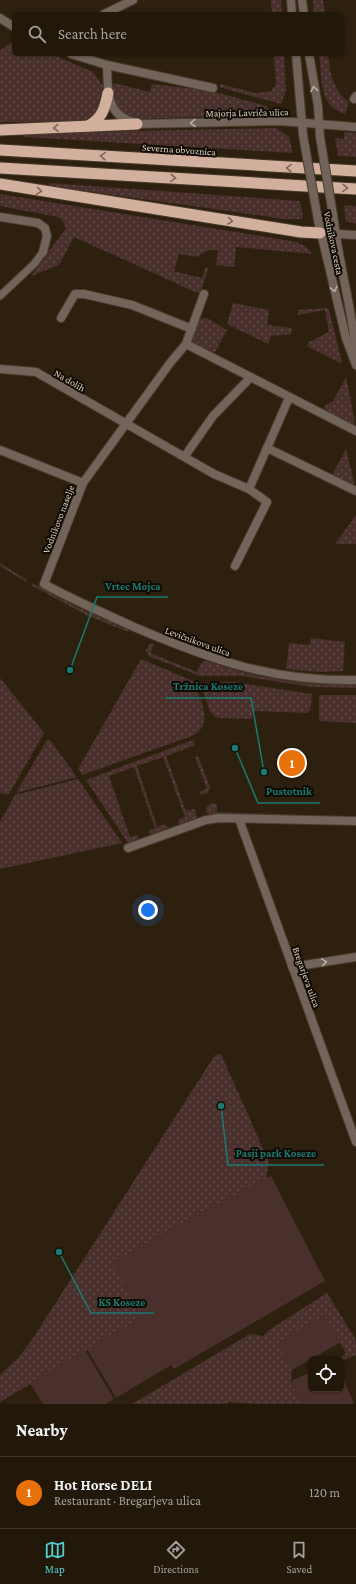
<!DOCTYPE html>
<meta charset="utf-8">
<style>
body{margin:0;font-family:"Crimson Pro",serif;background:#2e2518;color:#f1f3f6}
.controls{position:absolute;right:12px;bottom:12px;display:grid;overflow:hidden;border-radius:6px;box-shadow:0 1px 3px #0004}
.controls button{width:36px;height:36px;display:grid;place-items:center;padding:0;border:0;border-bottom:1px solid #3f372b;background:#22180a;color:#f1f3f6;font:20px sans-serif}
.you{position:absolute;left:148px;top:910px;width:14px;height:14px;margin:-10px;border:3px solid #fff;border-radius:50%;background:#1a73e8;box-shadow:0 0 0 6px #1a73e833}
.badge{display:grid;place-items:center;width:26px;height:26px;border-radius:50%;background:#52cdcf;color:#fff;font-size:13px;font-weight:700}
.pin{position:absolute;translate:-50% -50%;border:2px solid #fff;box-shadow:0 1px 4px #0006}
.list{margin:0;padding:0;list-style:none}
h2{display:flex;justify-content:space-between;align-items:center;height:52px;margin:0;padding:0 16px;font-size:17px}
h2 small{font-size:13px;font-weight:400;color:#a2a09c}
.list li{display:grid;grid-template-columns:26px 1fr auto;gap:12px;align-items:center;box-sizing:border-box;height:72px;padding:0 16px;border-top:1px solid #3f372b}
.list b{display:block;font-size:15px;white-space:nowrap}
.list p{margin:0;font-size:13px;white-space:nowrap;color:#a2a09c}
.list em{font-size:13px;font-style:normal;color:#a2a09c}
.icon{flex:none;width:22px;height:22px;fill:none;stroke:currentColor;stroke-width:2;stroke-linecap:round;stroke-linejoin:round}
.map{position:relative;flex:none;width:356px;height:1404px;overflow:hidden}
.search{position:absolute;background:#22180a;box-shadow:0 1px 3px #0004;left:12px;right:12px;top:12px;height:44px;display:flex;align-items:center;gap:10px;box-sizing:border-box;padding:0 14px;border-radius:6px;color:#a2a09c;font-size:15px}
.sheet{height:124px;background:#22180a}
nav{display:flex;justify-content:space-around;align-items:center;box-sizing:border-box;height:56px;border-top:1px solid #3f372b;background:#22180a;font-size:11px;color:#a2a09c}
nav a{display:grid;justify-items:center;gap:2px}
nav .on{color:#52cdcf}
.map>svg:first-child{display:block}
.green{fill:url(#green-dots)}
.pitch{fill:#49302d}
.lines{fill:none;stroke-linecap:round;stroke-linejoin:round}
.pedestrian-casing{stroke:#483c2b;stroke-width:9}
.minor-casing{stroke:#483c2b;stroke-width:10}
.tertiary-casing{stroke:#483c2b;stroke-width:10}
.trunk-casing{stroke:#483c2b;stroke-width:13}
.pedestrian{stroke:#72635b;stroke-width:7}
.minor{stroke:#72635b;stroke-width:8}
.tertiary{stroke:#72635b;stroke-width:8}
.trunk{stroke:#d3b09d;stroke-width:11}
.tertiary-bridge-casing{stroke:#483c2b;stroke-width:10;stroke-linecap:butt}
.tertiary-bridge{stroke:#72635b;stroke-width:8}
.oneway{stroke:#b9afa5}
.oneway2{stroke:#7c6658}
.labels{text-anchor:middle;stroke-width:4;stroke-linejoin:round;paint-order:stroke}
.street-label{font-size:10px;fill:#d8d0c5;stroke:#110b04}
.leader{fill:none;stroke:#197a72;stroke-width:1.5}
.callout-dot{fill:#197a72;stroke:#110b04;stroke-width:1.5}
.callout-label{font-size:11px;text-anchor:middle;font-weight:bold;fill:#197a72;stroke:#110b04;stroke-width:4;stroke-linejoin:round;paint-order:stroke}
</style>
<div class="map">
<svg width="356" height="1404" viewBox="0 0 356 1404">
<defs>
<pattern id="green-dots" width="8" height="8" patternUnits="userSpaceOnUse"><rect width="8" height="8" fill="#49302d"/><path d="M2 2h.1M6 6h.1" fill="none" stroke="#624d4a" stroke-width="1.8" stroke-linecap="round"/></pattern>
</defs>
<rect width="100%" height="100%" fill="#2d200e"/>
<g class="green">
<polygon points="271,0 281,0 282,14 272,14"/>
<polygon points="313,0 323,0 325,14 314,14"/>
<path d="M14,41v13h37l42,18 10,14c-2,17 -2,22 -14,35l-89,1v-72z"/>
<polygon points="274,54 284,54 286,91 281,104 219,87 220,84 255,93 271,91 276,85"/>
<path d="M319,54h9c2,19 5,37 21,48l-4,12c-28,-10 -22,-35 -26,-60z"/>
<polygon points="114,83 150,92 152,84 211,91 266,106 272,113 265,115 131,119 117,113 111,95"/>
<polygon points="277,128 289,137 293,153 24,137 23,133"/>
<polygon points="344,132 356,133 356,157 338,156 335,138 344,139"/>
<polygon points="49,183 300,201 303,219 284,219 50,186"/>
<polygon points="0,194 297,242 306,247 313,254 236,247 234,267 216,265 218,250 209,250 196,257 179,254 174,271 202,278 206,266 208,269 200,294 74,237 59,265 31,276 66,228 62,220 58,217 0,206"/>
<polygon points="344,205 356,206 356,224 346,221"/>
<polygon points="233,303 269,310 267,325 292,328 291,334 271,336 268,344 227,324"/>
<polygon points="327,308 329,310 342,362 340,363 307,346 309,342 329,332 325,310 298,315 298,310"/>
<polygon points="207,318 227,330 213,356 195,347 191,341 200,319"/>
<polygon points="346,377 355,422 353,424 348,423 322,412 326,405 333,401"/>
<polygon points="346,449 355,486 332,475"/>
<polygon points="356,515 356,544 335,544"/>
<polygon points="0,563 27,580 26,582 0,566"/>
<polygon points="32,583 77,607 128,629 129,632 88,616 31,585"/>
<polygon points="311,638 345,642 343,671 319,672 286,669 289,643 310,645"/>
<path d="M151,643l3,1 -4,9 47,19 4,-9 4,-2c13,2 25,8 38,11 37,10 75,14 113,13v3l-44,-1 -70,-11h-42l-51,-20 -3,-6z"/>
<path d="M141,659l52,22c7,20 23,42 -1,55l-110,39 -4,-6z"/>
<polygon points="0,678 44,733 9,794 6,795 0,792"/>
<polygon points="233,682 312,694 311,707 308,713 253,711 252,719 220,718 214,716 210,711 200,683"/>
<polygon points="319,695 356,695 356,723 319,721"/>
<polygon points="47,740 50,740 77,777 16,793"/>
<polygon points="193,740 195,745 166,756 186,811 193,809 195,810 197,817 195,819 180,824 178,823 179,819 185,817 163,757 137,766 157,827 165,824 168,827 166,829 152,834 150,834 149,831 155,828 134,767 109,776 130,837 136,835 139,836 138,839 128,843 86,780"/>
<polygon points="198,756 210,787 208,793 201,794 199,792 207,789 195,757"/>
<polygon points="78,779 122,843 0,869 0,822 15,795"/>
<polygon points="212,803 217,804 217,812 356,817 208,814 206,812 207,806"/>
<polygon points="221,1054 269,1162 266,1179 192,1217 113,1263 141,1318 0,1402 0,1375 18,1358 33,1338 215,1055"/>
<polygon points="327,1293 356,1340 356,1355 341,1361 341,1359 339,1359 346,1353 324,1315 279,1343 292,1370 291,1381 300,1404 258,1404 230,1402 224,1404 132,1404 250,1334 263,1336 269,1330"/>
</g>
<g class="pitch">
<polygon points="271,1176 325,1281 174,1369 171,1365 116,1398 87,1349 141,1318 113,1263 192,1217"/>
<polygon points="324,1315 341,1342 292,1370 277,1344"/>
<polygon points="85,1350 114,1399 106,1404 43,1404 30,1383"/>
<polygon points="311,1372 311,1389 341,1389 341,1373 354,1404 300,1404 291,1381"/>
</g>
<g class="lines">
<defs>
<polyline id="pedestrian" points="0,296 34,264 43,252"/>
<g id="minor">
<polyline points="104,14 133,0"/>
<polyline points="0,18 14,27"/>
<polyline points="71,54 107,65 213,88"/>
<path d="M107,65c1,24 -2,49 26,57"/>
<polyline points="354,99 356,96"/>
<polyline points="0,217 38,223 45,228 47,236 43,252"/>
<path d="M204,294l-18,50 -16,19 -87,120 -39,101c29,16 60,29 90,43 75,32 139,55 222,53"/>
<polyline points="61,318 75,294 84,294 132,305 192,329"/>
<polyline points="186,344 356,431"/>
<polyline points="0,369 36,372 214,474 249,489 289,398"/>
<polyline points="267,448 356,491"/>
<polyline points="0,450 83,483"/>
<polyline points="185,456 213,416 250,378"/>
<polyline points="235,566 267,502 249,489"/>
<polyline points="239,819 356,1142"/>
<polyline points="128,848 206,820 219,818 356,821"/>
<polyline points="292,967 356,957"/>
</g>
<g id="tertiary">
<polyline points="291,0 292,14"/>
<polyline points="302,0 304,14"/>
<polyline points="296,54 303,135"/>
<polyline points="309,54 318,106 320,137"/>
<polyline points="137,124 280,121 356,127"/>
<polyline points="318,220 346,338 356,365"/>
<path d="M334,221c5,44 18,87 22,131"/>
<polyline points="320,233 356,235"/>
</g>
<g id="trunk">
<path d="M88,126c14,-7 17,-18 20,-33"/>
<polyline points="0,130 137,124"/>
<polyline points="0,150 356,171"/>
<polyline points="0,168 356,189"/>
<polyline points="0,184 301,232 320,233"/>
</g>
</defs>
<use href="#pedestrian" class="pedestrian-casing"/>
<use href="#minor" class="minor-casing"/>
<use href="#tertiary" class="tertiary-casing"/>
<use href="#trunk" class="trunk-casing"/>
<use href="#pedestrian" class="pedestrian"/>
<use href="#minor" class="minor"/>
<use href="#tertiary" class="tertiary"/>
<use href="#trunk" class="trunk"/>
<defs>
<g id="tertiary-bridge">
<polyline points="303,135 318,220"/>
<polyline points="320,137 334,221"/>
</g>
</defs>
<use href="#tertiary-bridge" class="tertiary-bridge-casing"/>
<use href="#tertiary-bridge" class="tertiary-bridge"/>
</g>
<defs><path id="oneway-chevron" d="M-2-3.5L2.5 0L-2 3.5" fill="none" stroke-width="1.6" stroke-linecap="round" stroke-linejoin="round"/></defs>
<g class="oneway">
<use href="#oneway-chevron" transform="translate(314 89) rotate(-101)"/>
<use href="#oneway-chevron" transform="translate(193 123) rotate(179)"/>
<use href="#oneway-chevron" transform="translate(334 289) rotate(76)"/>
<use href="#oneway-chevron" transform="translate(324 962) rotate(-9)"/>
</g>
<g class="oneway2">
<use href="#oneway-chevron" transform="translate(56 128) rotate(178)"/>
<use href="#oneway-chevron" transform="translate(103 156) rotate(-176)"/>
<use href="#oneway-chevron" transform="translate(289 168) rotate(-177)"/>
<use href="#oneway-chevron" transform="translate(173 178) rotate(3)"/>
<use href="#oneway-chevron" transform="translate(345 188) rotate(3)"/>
<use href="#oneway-chevron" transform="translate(39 191) rotate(9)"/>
<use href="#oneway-chevron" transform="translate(230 221) rotate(9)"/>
</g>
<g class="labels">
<g class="street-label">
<text transform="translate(247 112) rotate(-1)" y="4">Majorja Lavriča ulica</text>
<text transform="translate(179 149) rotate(4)" y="4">Severna obvoznica</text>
<text transform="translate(334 243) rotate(78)" y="4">Vodnikova cesta</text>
<text transform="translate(70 380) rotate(30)" y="4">Na dolih</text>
<text transform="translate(58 519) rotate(-69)" y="4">Vodnikovo naselje</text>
<text transform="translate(198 641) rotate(20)" y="4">Levičnikova ulica</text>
<text transform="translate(307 977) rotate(70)" y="4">Bregarjeva ulica</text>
</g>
</g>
<path class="leader" d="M70 670L97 597H168M264 772L251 698H165M235 748L258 803H320M221 1106L228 1165H324M59 1252L91 1313H154"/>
<g class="callout-dot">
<circle cx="70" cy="670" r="4"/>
<circle cx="264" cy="772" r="4"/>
<circle cx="235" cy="748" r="4"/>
<circle cx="221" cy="1106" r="4"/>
<circle cx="59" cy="1252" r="4"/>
</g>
<g class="callout-label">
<text x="133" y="590">Vrtec Mojca</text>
<text x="208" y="690">Tržnica Koseze</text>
<text x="289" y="795">Pustotnik</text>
<text x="276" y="1157">Pasji park Koseze</text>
<text x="122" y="1306">KS Koseze</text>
</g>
</svg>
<div class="controls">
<button><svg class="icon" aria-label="locate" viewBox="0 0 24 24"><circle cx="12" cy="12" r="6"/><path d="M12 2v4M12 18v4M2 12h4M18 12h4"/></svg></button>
</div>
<div class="you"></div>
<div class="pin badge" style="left:292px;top:763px;background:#e8710a">1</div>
<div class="search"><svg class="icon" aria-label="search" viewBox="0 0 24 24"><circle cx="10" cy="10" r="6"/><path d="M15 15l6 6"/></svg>Search here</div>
</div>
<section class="sheet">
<h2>Nearby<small></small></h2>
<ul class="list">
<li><span class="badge" style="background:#e8710a">1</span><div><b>Hot Horse DELI</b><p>Restaurant · Bregarjeva ulica</p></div><em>120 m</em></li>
</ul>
</section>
<nav>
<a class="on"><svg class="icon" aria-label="map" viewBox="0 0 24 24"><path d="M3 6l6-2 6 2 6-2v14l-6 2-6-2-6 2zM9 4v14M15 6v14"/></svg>Map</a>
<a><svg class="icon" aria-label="directions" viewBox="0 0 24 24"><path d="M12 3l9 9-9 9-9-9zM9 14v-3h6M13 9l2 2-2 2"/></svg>Directions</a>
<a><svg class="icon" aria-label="saved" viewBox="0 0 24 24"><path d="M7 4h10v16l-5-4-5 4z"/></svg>Saved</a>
</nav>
